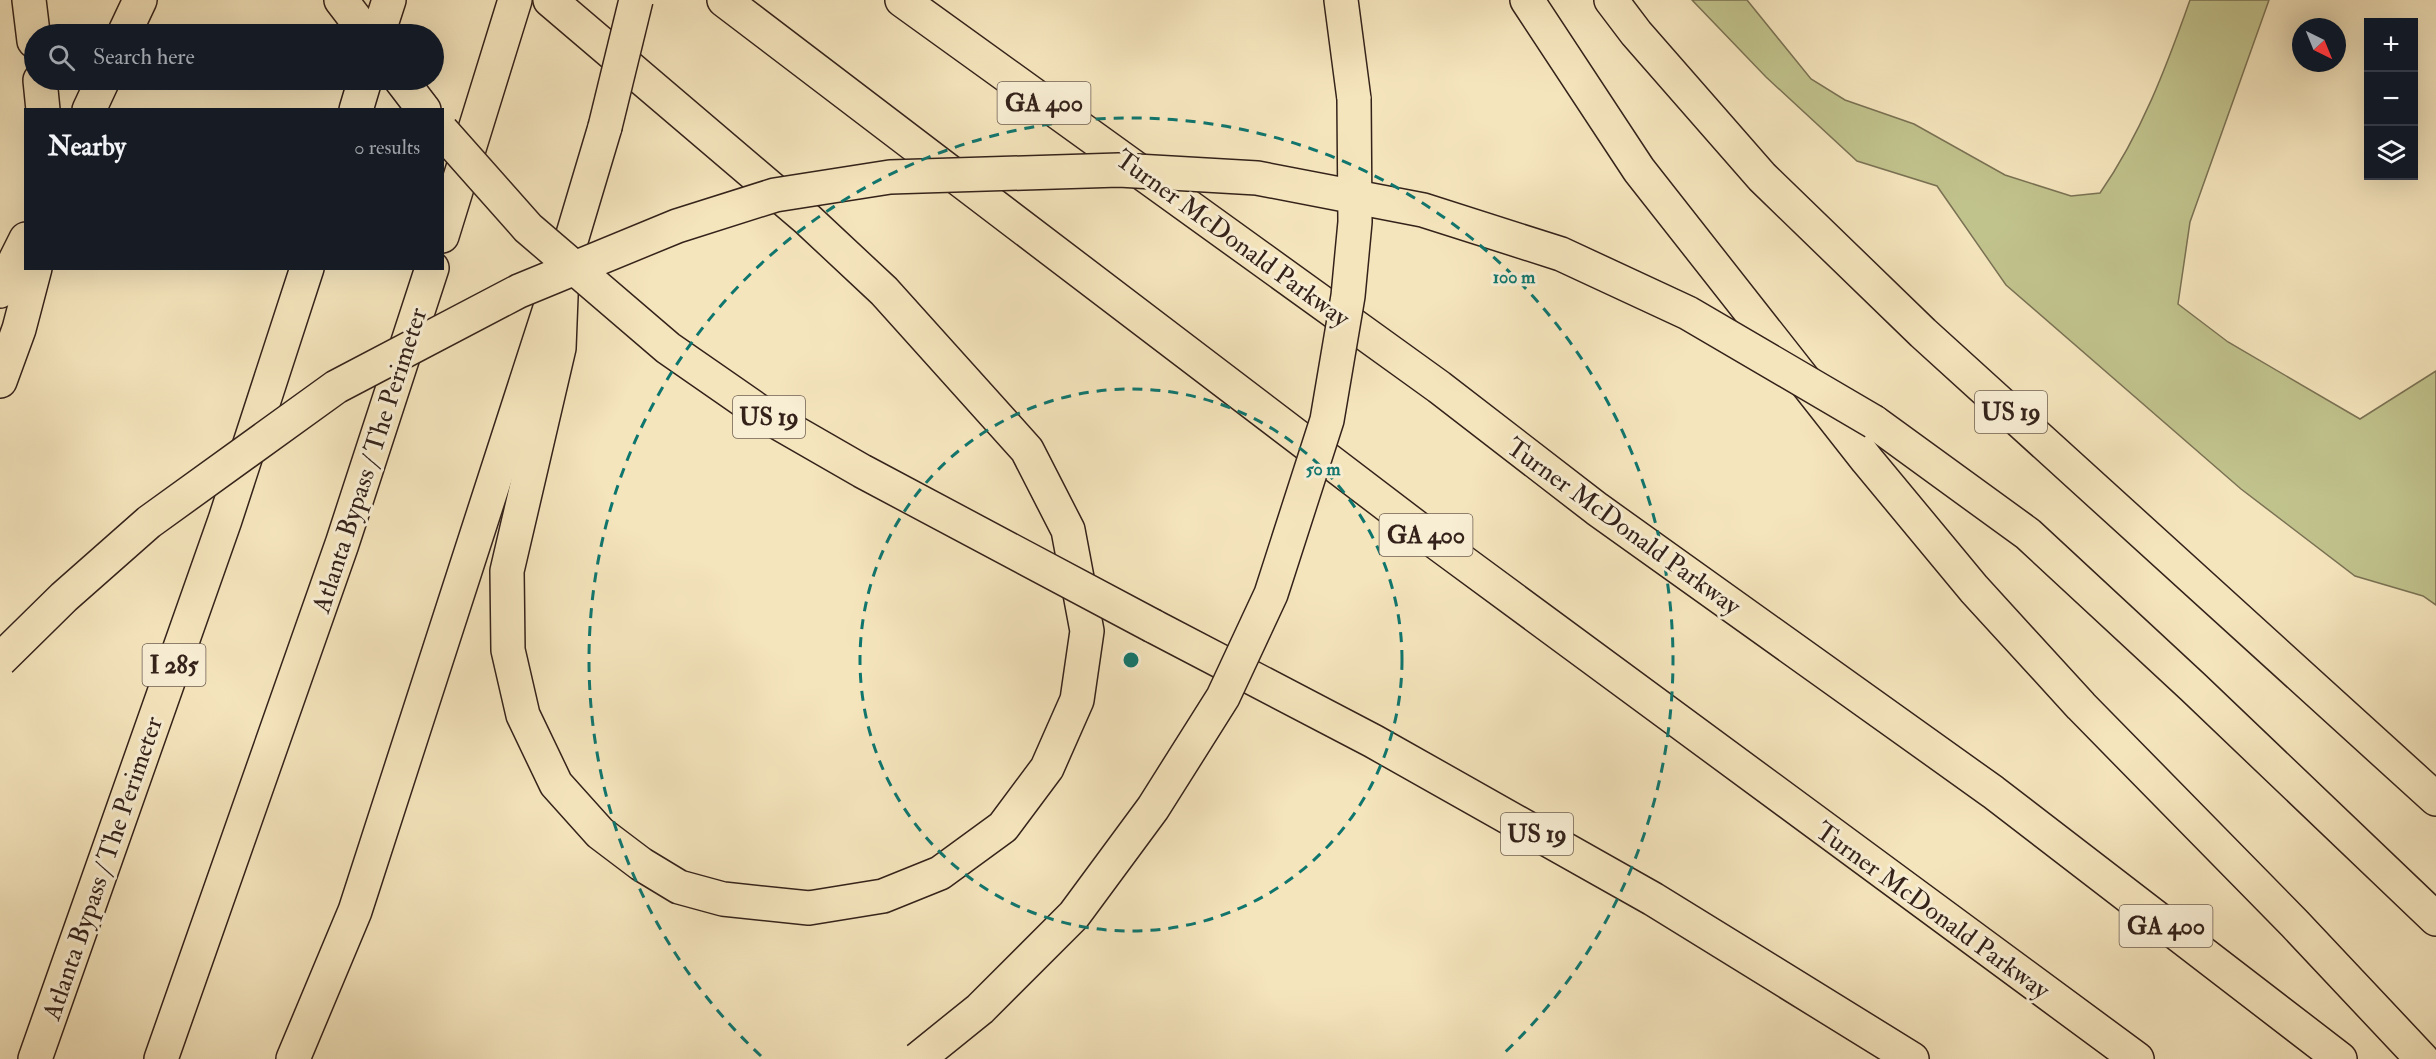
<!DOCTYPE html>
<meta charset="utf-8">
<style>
body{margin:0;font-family:"IM FELL Double Pica",serif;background:#20242c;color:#f1f3f6}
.controls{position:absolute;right:18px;top:18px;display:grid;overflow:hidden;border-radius:0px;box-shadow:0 6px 24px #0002}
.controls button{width:54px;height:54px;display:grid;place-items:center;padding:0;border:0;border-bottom:2px solid #363941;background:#171b24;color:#f1f3f6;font:30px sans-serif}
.compass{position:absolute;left:2292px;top:18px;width:54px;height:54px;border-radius:50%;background:#171b24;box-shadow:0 6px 24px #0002;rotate:137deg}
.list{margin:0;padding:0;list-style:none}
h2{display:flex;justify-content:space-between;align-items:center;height:78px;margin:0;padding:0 24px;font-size:26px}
h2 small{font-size:20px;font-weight:400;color:#9ea1a6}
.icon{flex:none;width:33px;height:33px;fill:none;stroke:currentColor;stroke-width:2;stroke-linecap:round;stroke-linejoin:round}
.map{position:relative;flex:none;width:2436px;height:1059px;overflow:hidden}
.search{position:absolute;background:#171b24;box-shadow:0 6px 24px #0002;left:24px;top:24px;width:420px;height:66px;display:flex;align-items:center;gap:15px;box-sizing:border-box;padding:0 21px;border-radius:33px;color:#9ea1a6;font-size:22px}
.panel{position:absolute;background:#171b24;box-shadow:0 6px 24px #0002;left:24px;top:108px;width:420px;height:162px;border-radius:0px}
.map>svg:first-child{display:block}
.green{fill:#c1c38d;stroke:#7a7254;stroke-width:1.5}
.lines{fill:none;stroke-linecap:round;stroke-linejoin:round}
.highway-casing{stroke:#34221a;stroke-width:36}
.highway{stroke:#f5e5bd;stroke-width:33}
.highway-bridge-casing{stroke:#34221a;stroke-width:36;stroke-linecap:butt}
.highway-bridge{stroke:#f5e5bd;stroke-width:33}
.ring{fill:none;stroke:#0f766e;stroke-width:3;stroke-dasharray:10 8}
.labels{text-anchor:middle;stroke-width:6;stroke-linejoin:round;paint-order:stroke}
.shield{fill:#f8eed4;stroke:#6f5f52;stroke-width:1.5}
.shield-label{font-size:24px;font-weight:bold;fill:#34221a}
.street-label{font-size:26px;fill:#34221a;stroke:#f8eed4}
.centre{fill:#0f766e;stroke:#f8eed4;stroke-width:3}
.ring-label{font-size:18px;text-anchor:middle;font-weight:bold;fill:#0f766e;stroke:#f8eed4;stroke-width:6;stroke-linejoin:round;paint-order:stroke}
</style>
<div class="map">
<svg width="2436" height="1059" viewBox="0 0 2436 1059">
<rect width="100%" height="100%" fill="#f5e5bd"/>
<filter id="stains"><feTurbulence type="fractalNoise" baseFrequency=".00333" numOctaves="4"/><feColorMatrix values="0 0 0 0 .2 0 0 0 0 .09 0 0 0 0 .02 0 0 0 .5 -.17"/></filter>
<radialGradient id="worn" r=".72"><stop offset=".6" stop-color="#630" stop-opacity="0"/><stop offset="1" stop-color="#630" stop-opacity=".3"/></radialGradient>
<path class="green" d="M1692,0h55l64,79 34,21 69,24 91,51 66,21 29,-3c41,-59 66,-125 90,-193h79l-79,222 -12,82 50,38 132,77 76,-48v234l-13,-9 -68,-20 -114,-87 -235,-204 -69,-99 -80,-25 -91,-84z"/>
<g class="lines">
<defs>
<g id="highway">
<polyline points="29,0 34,41"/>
<polyline points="341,0 367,34"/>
<polyline points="550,0 807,219 884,291 1027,450 1068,530 1087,631 1077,700 1047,768 1003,827 940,873 883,896 809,908 723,899 679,887 641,864 600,833 556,784 523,715 508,650 507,571 559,348 562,271"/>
<polyline points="724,0 1437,543 2137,1059"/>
<polyline points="902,0 1439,387 1597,509 1993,792 2340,1059"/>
<polyline points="1341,0 1354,99"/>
<polyline points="1527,0 1639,170 1867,460 1974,589 2081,706 2295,924 2422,1059"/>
<polyline points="1611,0 1636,33 1762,177 1923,333 2436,799"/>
<polyline points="124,34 140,0"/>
<polyline points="378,34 389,0"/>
<polyline points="40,80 43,110"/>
<polyline points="401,80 424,110"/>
<polyline points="89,110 103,80"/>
<polyline points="356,110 365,80"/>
<polyline points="442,236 515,0"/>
<polyline points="0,291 26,239"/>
<polyline points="0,381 19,329 35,268"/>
<polyline points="1874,422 2028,534 2193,687 2436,919"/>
<polyline points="1153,626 1373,741 1653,899 1912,1059"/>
<polyline points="35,1059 225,520 307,268"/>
<polyline points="161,1059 342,544 432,268"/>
<polyline points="293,1059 355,911 562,271 605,127"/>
</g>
</defs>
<use href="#highway" class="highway-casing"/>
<use href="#highway" class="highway"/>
<defs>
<g id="highway-bridge">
<polyline points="605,127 636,0"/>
<polyline points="442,131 528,228 668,348 763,414 862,471 1153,626"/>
<polyline points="0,660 64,597 149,522 336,387 519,291 677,226 775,195 890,177 1119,170 1257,178 1423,210 1561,254 1688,313 1874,422"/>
<polyline points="918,1059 980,1009 1074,915 1153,808 1223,697 1271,594 1327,420 1348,296 1355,222 1354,99"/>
</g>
</defs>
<use href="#highway-bridge" class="highway-bridge-casing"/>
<use href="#highway-bridge" class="highway-bridge"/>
</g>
<g class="ring">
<circle cx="1131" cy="660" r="271"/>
<path d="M761 1056A542 542 0 1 1 1501 1056"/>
</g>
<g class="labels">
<g class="shield">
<rect x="997.5" y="82" width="93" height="42" rx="4.5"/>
<rect x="1975" y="391" width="72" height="42" rx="4.5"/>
<rect x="733" y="396" width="72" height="42" rx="4.5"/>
<rect x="1379.5" y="514" width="93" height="42" rx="4.5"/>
<rect x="142.5" y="644" width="63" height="42" rx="4.5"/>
<rect x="1501" y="813" width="72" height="42" rx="4.5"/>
<rect x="2119.5" y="905" width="93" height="42" rx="4.5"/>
</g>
<g class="shield-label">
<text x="1044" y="111">GA 400</text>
<text x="2011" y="420">US 19</text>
<text x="769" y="425">US 19</text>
<text x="1426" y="543">GA 400</text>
<text x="174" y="673">I 285</text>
<text x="1537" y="842">US 19</text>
<text x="2166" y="934">GA 400</text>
</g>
<g class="street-label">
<text transform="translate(1233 238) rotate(36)" y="9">Turner McDonald Parkway</text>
<text transform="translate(369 460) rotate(-72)" y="9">Atlanta Bypass / The Perimeter</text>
<text transform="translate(1624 526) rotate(36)" y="9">Turner McDonald Parkway</text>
<text transform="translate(102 868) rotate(-71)" y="9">Atlanta Bypass / The Perimeter</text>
<text transform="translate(1933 910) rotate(36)" y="9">Turner McDonald Parkway</text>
</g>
</g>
<circle cx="1131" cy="660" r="9" class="centre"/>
<g class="ring-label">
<text x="1514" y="283">100 m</text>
<text x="1323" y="475">50 m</text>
</g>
<rect width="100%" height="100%" filter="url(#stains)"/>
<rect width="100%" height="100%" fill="url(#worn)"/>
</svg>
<div class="controls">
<button>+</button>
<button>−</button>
<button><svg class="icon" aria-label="layers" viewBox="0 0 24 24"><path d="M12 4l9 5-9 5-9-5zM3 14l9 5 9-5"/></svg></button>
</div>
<svg class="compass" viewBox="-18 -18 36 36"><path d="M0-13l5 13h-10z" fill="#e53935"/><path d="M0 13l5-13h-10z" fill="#9ea1a6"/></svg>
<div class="search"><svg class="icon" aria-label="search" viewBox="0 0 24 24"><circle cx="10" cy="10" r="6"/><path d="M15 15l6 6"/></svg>Search here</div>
<section class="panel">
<h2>Nearby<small>0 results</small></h2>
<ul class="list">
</ul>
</section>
</div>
